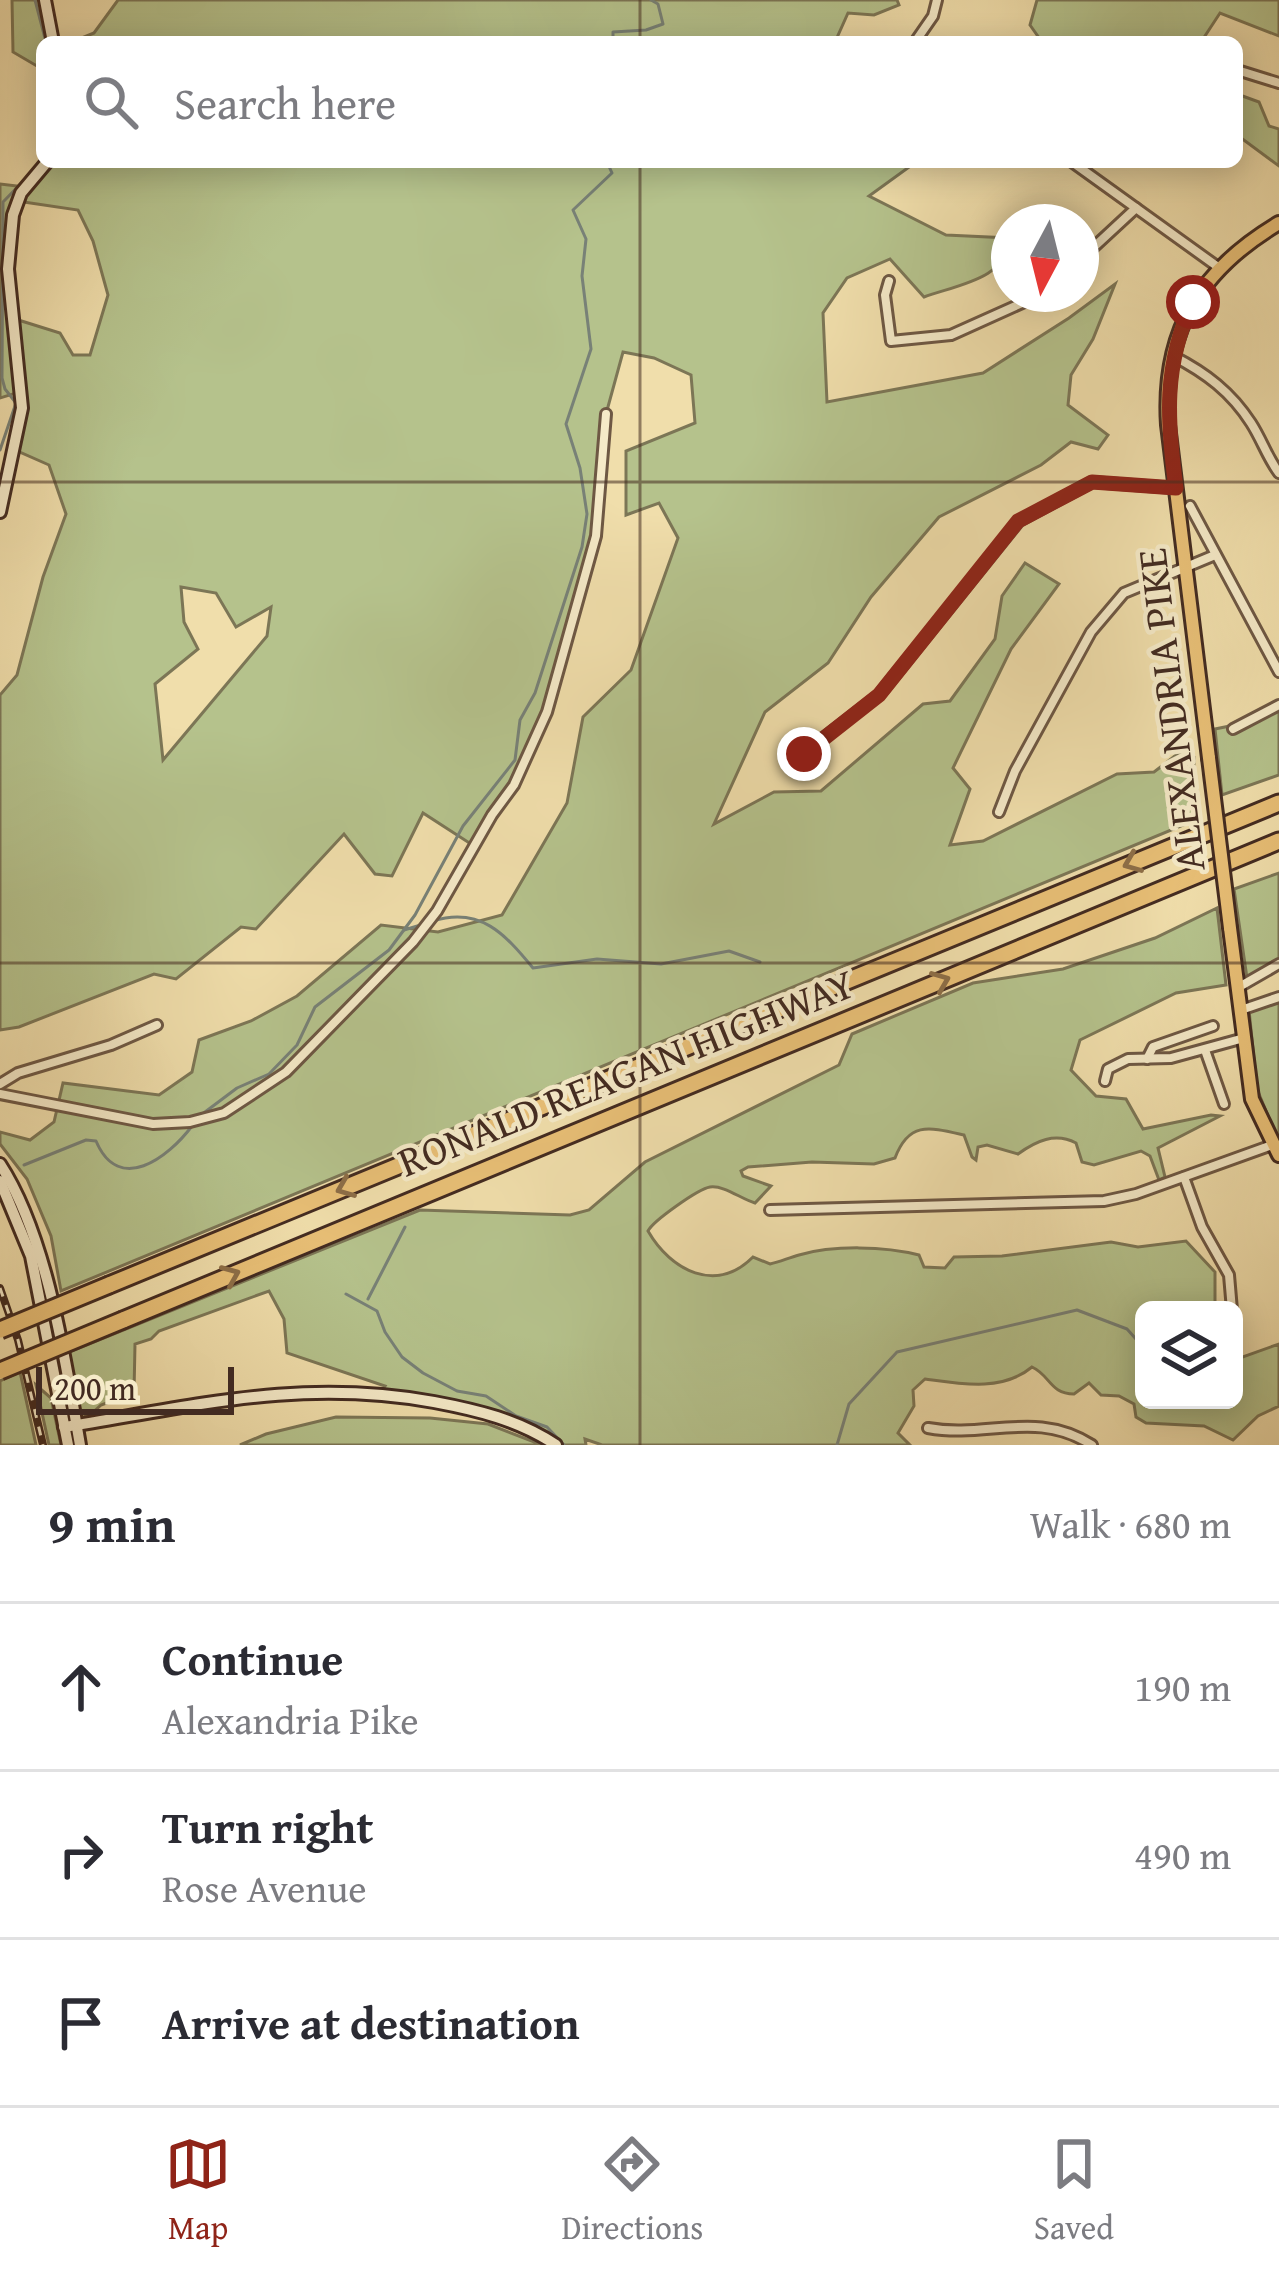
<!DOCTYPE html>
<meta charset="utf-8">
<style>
body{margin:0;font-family:"Gentium Book Plus",serif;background:#f7f7f7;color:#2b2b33}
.controls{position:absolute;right:36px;bottom:36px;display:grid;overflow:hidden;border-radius:18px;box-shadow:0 6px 30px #0003}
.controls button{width:108px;height:108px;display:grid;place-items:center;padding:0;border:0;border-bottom:3px solid #e1e1e2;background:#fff;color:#2b2b33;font:60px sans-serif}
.compass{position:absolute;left:991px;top:204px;width:108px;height:108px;border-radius:50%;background:#fff;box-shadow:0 6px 30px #0003;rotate:187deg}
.scale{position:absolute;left:36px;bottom:30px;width:198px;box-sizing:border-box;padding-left:12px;border:6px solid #432b21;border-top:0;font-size:33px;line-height:42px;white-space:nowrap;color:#432b21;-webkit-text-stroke:9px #f5eac8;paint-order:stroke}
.stop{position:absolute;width:36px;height:36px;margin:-27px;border:9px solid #8f2418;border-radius:50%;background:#fff}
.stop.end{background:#8f2418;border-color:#fff;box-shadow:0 3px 12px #0008}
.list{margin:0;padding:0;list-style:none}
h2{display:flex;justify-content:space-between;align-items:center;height:156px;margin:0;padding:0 48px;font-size:51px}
h2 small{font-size:39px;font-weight:400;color:#7c7c81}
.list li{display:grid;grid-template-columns:78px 1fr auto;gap:36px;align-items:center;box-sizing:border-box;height:168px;padding:0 48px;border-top:3px solid #e1e1e2}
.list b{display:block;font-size:45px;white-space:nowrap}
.list p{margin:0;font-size:39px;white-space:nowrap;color:#7c7c81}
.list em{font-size:39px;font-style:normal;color:#7c7c81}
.icon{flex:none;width:66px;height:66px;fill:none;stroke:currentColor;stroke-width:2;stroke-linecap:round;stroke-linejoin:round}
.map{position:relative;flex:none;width:1279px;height:1445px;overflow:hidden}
.search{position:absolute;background:#fff;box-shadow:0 6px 30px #0003;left:36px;right:36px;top:36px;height:132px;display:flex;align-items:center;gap:30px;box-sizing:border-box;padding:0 42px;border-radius:18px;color:#7c7c81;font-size:45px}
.sheet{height:660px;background:#fff}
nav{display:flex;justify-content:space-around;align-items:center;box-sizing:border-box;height:168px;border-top:3px solid #e1e1e2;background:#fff;font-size:33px;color:#7c7c81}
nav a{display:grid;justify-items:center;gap:6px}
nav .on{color:#8f2418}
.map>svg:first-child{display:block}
.green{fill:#b5c28c;stroke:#7c7656;stroke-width:3;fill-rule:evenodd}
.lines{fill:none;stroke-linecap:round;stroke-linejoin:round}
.stream{stroke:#788177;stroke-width:3}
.street-casing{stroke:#6e5844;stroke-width:14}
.secondary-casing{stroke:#432b21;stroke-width:16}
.primary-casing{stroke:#432b21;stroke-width:18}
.highway-casing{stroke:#432b21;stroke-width:21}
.street{stroke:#f5eac8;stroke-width:8}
.secondary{stroke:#f5eac8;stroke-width:10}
.primary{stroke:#e8bf76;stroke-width:12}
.highway{stroke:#e8bf76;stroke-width:15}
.rail-casing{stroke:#432b21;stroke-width:8}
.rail{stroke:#f5eac8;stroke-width:3;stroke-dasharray:9;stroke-linecap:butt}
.primary-bridge-casing{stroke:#432b21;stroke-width:18;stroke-linecap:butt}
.highway-bridge-casing{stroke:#432b21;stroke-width:21;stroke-linecap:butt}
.primary-bridge{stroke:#e8bf76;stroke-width:12}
.highway-bridge{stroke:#e8bf76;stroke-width:15}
.oneway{stroke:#8d6e47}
.route{stroke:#8f2418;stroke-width:15}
.grid{fill:none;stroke:#432b21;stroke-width:3;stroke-opacity:0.55}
.labels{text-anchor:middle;stroke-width:9;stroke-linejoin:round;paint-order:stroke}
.street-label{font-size:42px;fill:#432b21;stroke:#f5eac8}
</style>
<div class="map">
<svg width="1279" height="1445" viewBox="0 0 1279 1445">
<rect width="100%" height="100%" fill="#f0deab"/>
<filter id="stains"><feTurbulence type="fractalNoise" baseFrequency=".00167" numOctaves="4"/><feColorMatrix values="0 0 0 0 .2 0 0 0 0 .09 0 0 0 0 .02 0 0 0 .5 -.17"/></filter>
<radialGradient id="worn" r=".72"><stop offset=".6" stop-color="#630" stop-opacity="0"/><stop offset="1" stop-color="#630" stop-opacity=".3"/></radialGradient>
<g class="green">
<polygon points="12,0 45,0 53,42 42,42 42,69 13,52"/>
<polygon points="118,0 897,0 899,5 874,15 848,13 835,42 72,42 94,33"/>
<polygon points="1037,0 1279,0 1279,36 1220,13 1201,42 1042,42 1030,25"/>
<polygon points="1237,94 1259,102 1269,126 1279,129 1279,166 1237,135"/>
<path d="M47,162h869l-47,34 77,39 63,3c0,41 -53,47 -85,59l-34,-38 -43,19 -24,35 4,89 156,-29 86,-55 46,-34 -22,55 -22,36 -3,30 40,30 -10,14 -27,-7 -30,23 -102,52 -68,80 -43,66 -63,49 -51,112 60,-32 47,-1 102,-87 27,-3 45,-62 7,-43 23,-33 34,21 -48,65 -58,119 17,21 -20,56 33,-4 134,-67 37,-2 30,-23 10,8 -1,64 -1132,470 -10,-55 -24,-57 -27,-35v-12l30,8 24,-18 9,-39 96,12 33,-23 7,-32 52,-19 46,-25 84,-71 57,7 64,-17 65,-112 16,-86 48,-47 47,-132 -19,-35 -33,12v-64l69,-28 -4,-48 -37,-17 -31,-6 -17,62 -7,100 -41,166 -32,84 -52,82 -51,-33 -31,63 -17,-2 -31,-40 -88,95 -15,-2 -65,52 -22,-5 -135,53 -19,3v-335l17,-20 26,-98 23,-63 -17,-49 -36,-16 6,-57 -19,6v-214l25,3zM17,201l61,9 15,31 15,54 -18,60h-17l-13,-22 -48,-15 -4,-49zM181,587l35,6 20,34 35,-20 -4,29 -104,124 -8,-76 43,-35 -14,-27z"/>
<polygon points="1279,710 1279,775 1222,795 1215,729 1230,726 1235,732"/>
<polygon points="1279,873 1279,960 1247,978 1234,889"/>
<path d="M1217,908l9,77 -50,8 -96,47 -9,30 25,26 30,3 17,30 68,-14 9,1 -62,32 7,29 -6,3 -9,-24 -9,-5 -47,14 -12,-3 -6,-19c-21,-11 -40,-2 -58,11l-31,-9 -9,2 -2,13 -4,-3 -8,-22c-35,-8 -55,-14 -69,23l-21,6 -62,-2 -64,5 -7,4 2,5 28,10 -16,17c-14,-4 -31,-18 -45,-16 -12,2 -57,34 -62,44 23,40 68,63 105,26l17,7c10,-2 18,-6 29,-9 34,-10 86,-9 120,0l5,12 21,1 9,-11 48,-1 109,-14 27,5 48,-6 29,31v38h-71v90h90v-40l45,-16v62l-21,10 -25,24 -29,-14 -58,-3 -10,-6 -2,-13 -15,-8 -18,-1 -12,-12 -15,11c-24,0 -24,-19 -42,-27 -30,25 -71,17 -107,12l-12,11 1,16 -16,27 12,12h-308l-17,-6 1,6h-25l-114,-45 -65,-10 3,-4 -98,-33 -3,-34 -15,-28 -110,40 -8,8 -16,5 -1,49 -33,12 -13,12 -11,-8 -13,-55 356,-144 150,5 19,-5 56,-48 194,-97 13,-31 121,-51 90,-14 92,-31z"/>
<polygon points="1279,1000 1279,1143 1257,1089 1249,1010"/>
<polygon points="20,1372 36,1445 0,1445 0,1381"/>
<polygon points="36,1385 51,1398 61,1445 49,1445"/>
<polygon points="336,1417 430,1418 488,1424 542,1445 240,1445 266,1434"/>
</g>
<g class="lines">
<g class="stream">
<polyline points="35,0 46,42"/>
<polyline points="613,42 613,32 646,30 663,24 658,4 651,0"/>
<polyline points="0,450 16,403 5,389 2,378 3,202 34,170"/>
<path d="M433,921c47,-15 72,13 100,47l64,-9 64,5 68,-13 31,11"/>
<polyline points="404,930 424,924"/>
<polyline points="201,1115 237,1088 269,1074 297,1045 315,1007 389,950 415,915 463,826 515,760 520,720 535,693 582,547 587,514 580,468 566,424 591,349 582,276 586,239 573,210 612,173 607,162"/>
<path d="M24,1165l62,-25 10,1c23,54 72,17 96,-15"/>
<polyline points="346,1294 377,1311 385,1332 402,1357 423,1373 457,1391 486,1396 516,1416 547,1427 564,1445"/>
<polyline points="368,1299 405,1227"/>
<polyline points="837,1445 849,1404 897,1352 1077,1310 1127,1329 1144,1348"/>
</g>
<defs>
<g id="street">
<polyline points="915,42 933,16 937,0"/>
<polyline points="1237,70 1279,83"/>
<polyline points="1072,162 1218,267"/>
<polyline points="1081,259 1136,208"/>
<polyline points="889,281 885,295 891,341 951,335 1042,294"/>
<path d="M1173,356c33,17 58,36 78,67 11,17 16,34 28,50"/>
<polyline points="1190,506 1279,672"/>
<polyline points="1233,729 1279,705"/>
<polyline points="796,759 879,695 1019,521 1092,482 1174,488"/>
<polyline points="999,812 1015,771 1091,632 1124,593 1215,555"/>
<polyline points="1239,987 1279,964"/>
<polyline points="1241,1010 1279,997"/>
<polyline points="1205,1050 1224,1104"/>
<polyline points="1147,1059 1153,1047 1213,1026"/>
<polyline points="1105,1081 1108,1069 1128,1059 1171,1058 1244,1038"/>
<polyline points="0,1084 18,1073 111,1045 157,1025"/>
<polyline points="0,1094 153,1124 190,1122 224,1113 286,1072 413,942 437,911 492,815 514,785 547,712 596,536 606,414"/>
<polyline points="1184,1177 1202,1227 1229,1275 1232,1310"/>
<polyline points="770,1210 1104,1201 1136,1194 1272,1145"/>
<path d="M928,1428c59,11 108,-19 164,17"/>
</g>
<g id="secondary">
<polyline points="45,0 53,42"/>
<polyline points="0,512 22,408 8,269 13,215 21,193 47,162"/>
<path d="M0,1164c47,72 65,195 80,281"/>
<polyline points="0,1181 31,1256 68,1445"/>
<path d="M64,1427c131,-21 236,-49 370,-25 43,8 85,18 122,43"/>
</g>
<g id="primary">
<path d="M1209,758l-41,-333c-6,-94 32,-155 111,-202"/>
<polyline points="1230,928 1252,1099 1279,1155"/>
</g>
<g id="highway">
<polyline points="109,1285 1279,803"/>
<polyline points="123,1320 1279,841"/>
</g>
</defs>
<use href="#street" class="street-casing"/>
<use href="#secondary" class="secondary-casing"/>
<use href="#primary" class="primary-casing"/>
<use href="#highway" class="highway-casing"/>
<use href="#street" class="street"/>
<use href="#secondary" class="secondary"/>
<use href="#primary" class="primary"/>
<use href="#highway" class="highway"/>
<defs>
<polyline id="rail" points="0,1288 18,1340 43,1445"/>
</defs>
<use href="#rail" class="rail-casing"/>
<use href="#rail" class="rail"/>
<defs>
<polyline id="primary-bridge" points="1209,758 1230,928"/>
<g id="highway-bridge">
<polyline points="0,1330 109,1285"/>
<polyline points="0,1371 123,1320"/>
</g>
</defs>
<use href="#primary-bridge" class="primary-bridge-casing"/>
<use href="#highway-bridge" class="highway-bridge-casing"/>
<use href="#primary-bridge" class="primary-bridge"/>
<use href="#highway-bridge" class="highway-bridge"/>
</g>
<defs><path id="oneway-chevron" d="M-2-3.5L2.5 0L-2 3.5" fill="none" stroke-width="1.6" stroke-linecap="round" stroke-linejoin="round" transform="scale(3)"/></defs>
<g class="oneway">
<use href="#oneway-chevron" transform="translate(1132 863) rotate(158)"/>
<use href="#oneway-chevron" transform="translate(941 981) rotate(-22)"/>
<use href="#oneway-chevron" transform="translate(345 1188) rotate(158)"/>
<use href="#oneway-chevron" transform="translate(231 1275) rotate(-23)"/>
</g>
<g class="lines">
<path class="route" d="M804,754l75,-59 139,-174 74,-39 84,6c-9,-67 -13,-123 17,-186"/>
</g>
<path class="grid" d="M640,0v42M640,162v1283M0,482h1279M0,963h1279"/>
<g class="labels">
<g class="street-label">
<text transform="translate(1170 710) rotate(-97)" y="15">ALEXANDRIA PIKE</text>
<text transform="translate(626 1072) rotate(-22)" y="15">RONALD REAGAN HIGHWAY</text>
</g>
</g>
<rect width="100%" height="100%" filter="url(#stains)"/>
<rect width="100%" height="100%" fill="url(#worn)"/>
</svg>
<div class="controls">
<button><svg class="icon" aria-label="layers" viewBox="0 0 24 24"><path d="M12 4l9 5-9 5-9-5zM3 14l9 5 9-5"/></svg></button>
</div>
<svg class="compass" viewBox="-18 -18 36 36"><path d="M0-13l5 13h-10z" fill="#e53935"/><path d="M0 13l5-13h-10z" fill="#7c7c81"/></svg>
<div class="scale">200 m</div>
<div class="stop" style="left:1193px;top:302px"></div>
<div class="stop end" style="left:804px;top:754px"></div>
<div class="search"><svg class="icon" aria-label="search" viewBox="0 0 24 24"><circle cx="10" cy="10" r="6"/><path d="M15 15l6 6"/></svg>Search here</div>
</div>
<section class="sheet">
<h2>9 min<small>Walk · 680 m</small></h2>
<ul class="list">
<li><svg class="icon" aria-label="ahead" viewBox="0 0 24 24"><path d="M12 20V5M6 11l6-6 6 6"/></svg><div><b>Continue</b><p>Alexandria Pike</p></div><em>190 m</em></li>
<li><svg class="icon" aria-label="right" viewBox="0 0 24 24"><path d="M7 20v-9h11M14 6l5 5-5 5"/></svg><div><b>Turn right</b><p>Rose Avenue</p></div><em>490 m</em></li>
<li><svg class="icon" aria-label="arrive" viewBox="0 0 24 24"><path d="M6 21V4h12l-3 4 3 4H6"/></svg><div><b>Arrive at destination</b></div></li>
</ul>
</section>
<nav>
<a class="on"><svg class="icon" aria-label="map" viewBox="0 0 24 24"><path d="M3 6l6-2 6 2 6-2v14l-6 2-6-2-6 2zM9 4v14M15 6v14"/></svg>Map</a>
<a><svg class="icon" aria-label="directions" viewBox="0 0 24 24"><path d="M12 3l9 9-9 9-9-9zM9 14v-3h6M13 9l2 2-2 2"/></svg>Directions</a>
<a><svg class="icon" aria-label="saved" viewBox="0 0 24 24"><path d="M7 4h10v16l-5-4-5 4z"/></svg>Saved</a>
</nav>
